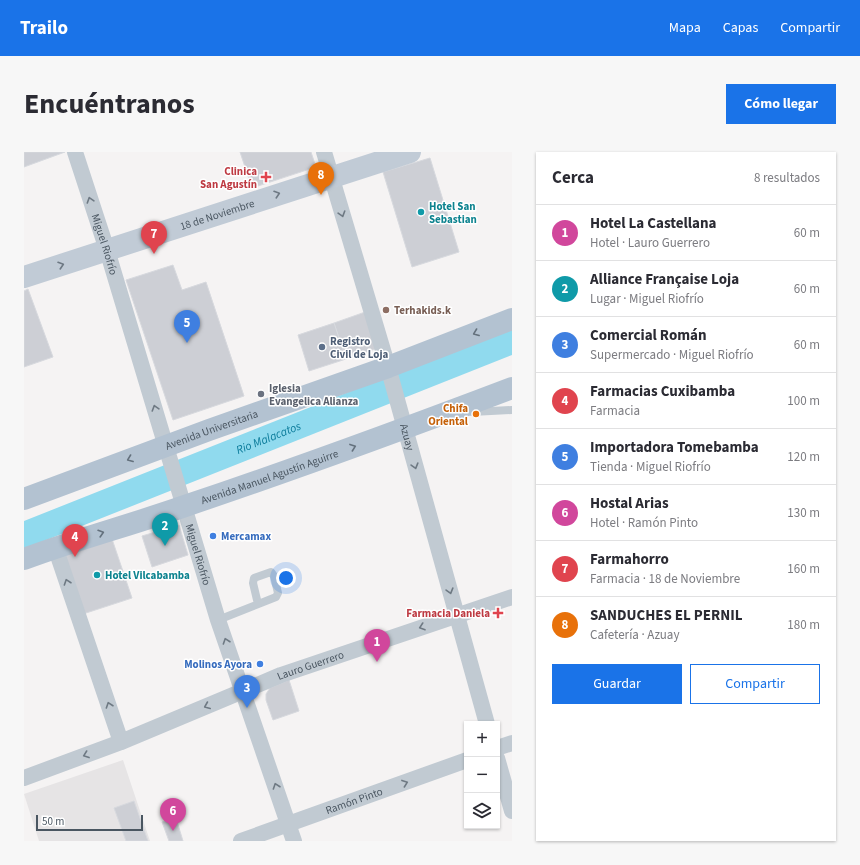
<!DOCTYPE html>
<html lang="es">
<meta charset="utf-8">
<style>
body{margin:0;font-family:"Source Sans 3",sans-serif;background:#f7f7f7;color:#2b2b33}
.controls{position:absolute;right:12px;bottom:12px;display:grid;overflow:hidden;border-radius:0px;box-shadow:0 1px 3px #0004}
.controls button{width:36px;height:36px;display:grid;place-items:center;padding:0;border:0;border-bottom:1px solid #e1e1e2;background:#fff;color:#2b2b33;font:20px sans-serif}
.scale{position:absolute;left:12px;bottom:10px;width:107px;box-sizing:border-box;padding-left:4px;border:2px solid #4a5661;border-top:0;font-size:11px;line-height:14px;white-space:nowrap;color:#4a5661;-webkit-text-stroke:3px #fff;paint-order:stroke}
.you{position:absolute;left:262px;top:426px;width:14px;height:14px;margin:-10px;border:3px solid #fff;border-radius:50%;background:#1a73e8;box-shadow:0 0 0 6px #1a73e833}
.badge{display:grid;place-items:center;width:26px;height:26px;border-radius:50%;background:#1a73e8;color:#fff;font-size:13px;font-weight:700}
.pin{position:absolute;translate:-50% -33px;filter:drop-shadow(0 1px 2px #0008)}
.pin::after{content:'';position:absolute;top:21px;width:14px;height:12px;background:inherit;clip-path:polygon(0 0,100% 0,50% 100%)}
.list{margin:0;padding:0;list-style:none}
h2{display:flex;justify-content:space-between;align-items:center;height:52px;margin:0;padding:0 16px;font-size:17px}
h2 small{font-size:13px;font-weight:400;color:#7c7c81}
.list li{display:grid;grid-template-columns:26px 1fr auto;gap:12px;align-items:center;box-sizing:border-box;height:56px;padding:0 16px;border-top:1px solid #e1e1e2}
.list b{display:block;font-size:15px;white-space:nowrap}
.list p{margin:0;font-size:13px;white-space:nowrap;color:#7c7c81}
.list em{font-size:13px;font-style:normal;color:#7c7c81}
.actions{display:flex;gap:8px;padding:12px 16px}
.actions a{flex:1;padding:9px 0;border:1px solid #1a73e8;border-radius:0px;text-align:center;font-size:14px;color:#1a73e8}
.actions .main{background:#1a73e8;color:#fff}
.icon{flex:none;width:22px;height:22px;fill:none;stroke:currentColor;stroke-width:2;stroke-linecap:round;stroke-linejoin:round}
.map{position:relative;flex:none;width:488px;height:689px;overflow:hidden;border-radius:0px}
header{display:flex;align-items:center;gap:24px;box-sizing:border-box;height:56px;padding:0 20px;background:#1a73e8;color:#fff}
header strong{font-size:19px}
nav{display:flex;gap:22px;margin-inline-start:auto;font-size:14px}
.intro{display:flex;align-items:center;justify-content:space-between;box-sizing:border-box;height:96px;padding:0 24px}
h1{margin:0;font-size:28px}
.button{padding:10px 18px;border-radius:0px;background:#1a73e8;color:#fff;font-size:14px;font-weight:700}
main{display:flex;gap:24px;padding:0 24px}
aside{flex:1;background:#fff;border-radius:0px;box-shadow:0 1px 3px #0004}
.map>svg:first-child{display:block}
.education{fill:#e6e4e5}
.lines{fill:none;stroke-linecap:round;stroke-linejoin:round}
.river{stroke:#90daee;stroke-width:26}
.building{fill:#cdcfd5;stroke:#d7d9de}
.lane{stroke:#c1cad2;stroke-width:8}
.street{stroke:#c1cad2;stroke-width:16}
.secondary{stroke:#c1cbd6;stroke-width:22}
.primary{stroke:#b3c2d1;stroke-width:22}
.oneway{stroke:#6e7984}
.oneway2{stroke:#6e7983}
.oneway3{stroke:#64717d}
.health-dot{fill:#e0444e;stroke:#fff;stroke-width:1.5}
.culture-dot{fill:#0f9aa8;stroke:#fff;stroke-width:1.5}
.education-dot{fill:#8d6e63;stroke:#fff;stroke-width:1.5}
.service-dot{fill:#5c6f8a;stroke:#fff;stroke-width:1.5}
.worship-dot{fill:#6b7280;stroke:#fff;stroke-width:1.5}
.food-dot{fill:#e8710a;stroke:#fff;stroke-width:1.5}
.shop-dot{fill:#3f7fe0;stroke:#fff;stroke-width:1.5}
.labels{text-anchor:middle;stroke-width:3;stroke-linejoin:round;paint-order:stroke}
.health-label{font-size:11px;font-weight:bold;fill:#be3a42;stroke:#fff;text-anchor:end}
.culture-label{font-size:11px;font-weight:bold;fill:#0d838f;stroke:#fff;text-anchor:start}
.street-label{font-size:11px;fill:#4a5661;stroke:#fff}
.education-label{font-size:11px;font-weight:bold;fill:#785e54;stroke:#fff;text-anchor:start}
.service-label{font-size:11px;font-weight:bold;fill:#4e5e75;stroke:#fff;text-anchor:start}
.worship-label{font-size:11px;font-weight:bold;fill:#5b616d;stroke:#fff;text-anchor:start}
.food-label{font-size:11px;font-weight:bold;fill:#c56008;stroke:#fff;text-anchor:end}
.shop-label{font-size:11px;font-weight:bold;fill:#366cbe;stroke:#fff;text-anchor:start}
.water-label{font-size:12px;font-style:italic;fill:#0c7c9b;stroke:#fff}
</style>
<header>
<strong>Trailo</strong>
<nav><a>Mapa</a><a>Capas</a><a>Compartir</a></nav>
</header>
<div class="intro"><h1>Encuéntranos</h1><a class="button">Cómo llegar</a></div>
<main>
<div class="map">
<svg width="488" height="689" viewBox="0 0 488 689">
<rect width="100%" height="100%" fill="#f5f3f3"/>
<polygon class="education" points="99,608 126,689 15,689 0,642"/>
<g class="lines">
<path class="river" id="s1" d="M0,383l488,-194"/>
</g>
<g class="building">
<polygon points="0,0 41,0 0,15"/>
<polygon points="216,0 287,0 292,15 228,36"/>
<polygon points="406,6 435,100 388,115 359,20"/>
<polygon points="149,113 158,138 182,130 220,244 149,268 102,128"/>
<polygon points="4,137 29,205 0,215 0,139"/>
<polygon points="344,159 354,196 322,207 310,171"/>
<polygon points="310,171 322,207 285,219 274,183"/>
<polygon points="155,373 164,403 128,415 118,384"/>
<polygon points="87,384 108,446 59,462 37,400"/>
<polygon points="265,528 275,559 249,568 242,548 242,542 246,536"/>
<polygon points="110,649 124,689 102,689 90,656"/>
<polygon points="152,666 159,689 145,689 138,670"/>
</g>
<g class="lines">
<g class="lane">
<polyline points="448,260 488,258"/>
<polyline points="194,468 252,445 254,441 250,424 247,420 230,426 229,431 234,452"/>
</g>
<g class="street">
<path id="s2" d="M51,0l32,98 111,370 76,221"/>
<path id="s3" d="M300,0l64,215 99,357"/>
<polyline points="31,395 97,590"/>
<polyline points="473,596 488,591"/>
<polyline points="473,606 488,659"/>
<path id="s4" d="M0,626l97,-36 160,-67 231,-78"/>
<path id="s5" d="M217,689l226,-81"/>
</g>
<path class="secondary" id="s6" d="M0,125l386,-125"/>
<g class="primary">
<path id="s7" d="M0,347l185,-69 179,-63 124,-48"/>
<path id="s8" d="M0,407c53,-20 107,-34 161,-53 110,-37 219,-77 327,-118"/>
</g>
</g>
<defs><path id="oneway-chevron" d="M-2-3.5L2.5 0L-2 3.5" fill="none" stroke-width="1.6" stroke-linecap="round" stroke-linejoin="round"/></defs>
<g class="oneway">
<use href="#oneway-chevron" transform="translate(253 42) rotate(-18)"/>
<use href="#oneway-chevron" transform="translate(37 113) rotate(-18)"/>
</g>
<g class="oneway2">
<use href="#oneway-chevron" transform="translate(66 48) rotate(-108)"/>
<use href="#oneway-chevron" transform="translate(318 62) rotate(73)"/>
<use href="#oneway-chevron" transform="translate(131 256) rotate(-107)"/>
<use href="#oneway-chevron" transform="translate(391 314) rotate(74)"/>
<use href="#oneway-chevron" transform="translate(43 430) rotate(-109)"/>
<use href="#oneway-chevron" transform="translate(426 439) rotate(74)"/>
<use href="#oneway-chevron" transform="translate(398 475) rotate(161)"/>
<use href="#oneway-chevron" transform="translate(202 489) rotate(-109)"/>
<use href="#oneway-chevron" transform="translate(85 553) rotate(-109)"/>
<use href="#oneway-chevron" transform="translate(183 554) rotate(157)"/>
<use href="#oneway-chevron" transform="translate(62 603) rotate(160)"/>
<use href="#oneway-chevron" transform="translate(381 631) rotate(-20)"/>
<use href="#oneway-chevron" transform="translate(252 634) rotate(-109)"/>
</g>
<g class="oneway3">
<use href="#oneway-chevron" transform="translate(452 181) rotate(159)"/>
<use href="#oneway-chevron" transform="translate(329 295) rotate(-20)"/>
<use href="#oneway-chevron" transform="translate(106 307) rotate(159)"/>
<use href="#oneway-chevron" transform="translate(77 381) rotate(-17)"/>
</g>
<g class="health-dot">
<path d="M240 19h4v4h4v4h-4v4h-4v-4h-4v-4h4z"/>
<path d="M472 455h4v4h4v4h-4v4h-4v-4h-4v-4h4z"/>
</g>
<g class="culture-dot">
<circle cx="397" cy="60" r="4"/>
<circle cx="73" cy="423" r="4"/>
</g>
<circle class="education-dot" cx="362" cy="158" r="4"/>
<circle class="service-dot" cx="298" cy="195" r="4"/>
<circle class="worship-dot" cx="237" cy="242" r="4"/>
<circle class="food-dot" cx="452" cy="262" r="4"/>
<g class="shop-dot">
<circle cx="189" cy="384" r="4"/>
<circle cx="236" cy="512" r="4"/>
</g>
<g class="labels">
<g class="health-label">
<text x="233" y="23">Clinica<tspan x="233" dy="13">San Agustín</tspan></text>
<text x="466" y="465">Farmacia Daniela</text>
</g>
<g class="culture-label">
<text x="405" y="58">Hotel San<tspan x="405" dy="13">Sebastian</tspan></text>
<text x="81" y="427">Hotel Vilcabamba</text>
</g>
<g class="street-label">
<text dy="4" stroke="none"><textPath href="#s6" startOffset="203">18 de Noviembre</textPath></text>
<text dy="4" stroke="none"><textPath href="#s2" startOffset="97">Miguel Riofrío</textPath></text>
<text dy="4" stroke="none"><textPath href="#s7" startOffset="200">Avenida Universitaria</textPath></text>
<text dy="4" stroke="none"><textPath href="#s3" startOffset="297">Azuay</textPath></text>
<text dy="4" stroke="none"><textPath href="#s8" startOffset="259">Avenida Manuel Agustín Aguirre</textPath></text>
<text dy="4" stroke="none"><textPath href="#s2" startOffset="421">Miguel Riofrío</textPath></text>
<text dy="4" stroke="none"><textPath href="#s4" startOffset="308">Lauro Guerrero</textPath></text>
<text dy="4" stroke="none"><textPath href="#s5" startOffset="120">Ramón Pinto</textPath></text>
</g>
<g class="education-label">
<text x="370" y="162">Terhakids.k</text>
</g>
<g class="service-label">
<text x="306" y="193">Registro<tspan x="306" dy="13">Civil de Loja</tspan></text>
</g>
<g class="worship-label">
<text x="245" y="240">Iglesia<tspan x="245" dy="13">Evangelica Alianza</tspan></text>
</g>
<g class="food-label">
<text x="444" y="260">Chifa<tspan x="444" dy="13">Oriental</tspan></text>
</g>
<g class="shop-label">
<text x="197" y="388">Mercamax</text>
<text x="228" y="516" text-anchor="end">Molinos Ayora</text>
</g>
<g class="water-label">
<text dy="4" stroke="none"><textPath href="#s1" startOffset="263">Rio Malacatos</textPath></text>
</g>
</g>
</svg>
<div class="controls">
<button>+</button>
<button>−</button>
<button><svg class="icon" aria-label="layers" viewBox="0 0 24 24"><path d="M12 4l9 5-9 5-9-5zM3 14l9 5 9-5"/></svg></button>
</div>
<div class="scale">50 m</div>
<div class="you"></div>
<div class="pin badge" style="left:353px;top:510px;background:#d1479c">1</div>
<div class="pin badge" style="left:141px;top:394px;background:#0f9aa8">2</div>
<div class="pin badge" style="left:223px;top:556px;background:#3f7fe0">3</div>
<div class="pin badge" style="left:51px;top:405px;background:#e0444e">4</div>
<div class="pin badge" style="left:163px;top:191px;background:#3f7fe0">5</div>
<div class="pin badge" style="left:149px;top:679px;background:#d1479c">6</div>
<div class="pin badge" style="left:130px;top:102px;background:#e0444e">7</div>
<div class="pin badge" style="left:297px;top:43px;background:#e8710a">8</div>
</div>
<aside>
<h2>Cerca<small>8 resultados</small></h2>
<ul class="list">
<li><span class="badge" style="background:#d1479c">1</span><div><b>Hotel La Castellana</b><p>Hotel · Lauro Guerrero</p></div><em>60 m</em></li>
<li><span class="badge" style="background:#0f9aa8">2</span><div><b>Alliance Française Loja</b><p>Lugar · Miguel Riofrío</p></div><em>60 m</em></li>
<li><span class="badge" style="background:#3f7fe0">3</span><div><b>Comercial Román</b><p>Supermercado · Miguel Riofrío</p></div><em>60 m</em></li>
<li><span class="badge" style="background:#e0444e">4</span><div><b>Farmacias Cuxibamba</b><p>Farmacia</p></div><em>100 m</em></li>
<li><span class="badge" style="background:#3f7fe0">5</span><div><b>Importadora Tomebamba</b><p>Tienda · Miguel Riofrío</p></div><em>120 m</em></li>
<li><span class="badge" style="background:#d1479c">6</span><div><b>Hostal Arias</b><p>Hotel · Ramón Pinto</p></div><em>130 m</em></li>
<li><span class="badge" style="background:#e0444e">7</span><div><b>Farmahorro</b><p>Farmacia · 18 de Noviembre</p></div><em>160 m</em></li>
<li><span class="badge" style="background:#e8710a">8</span><div><b>SANDUCHES EL PERNIL</b><p>Cafetería · Azuay</p></div><em>180 m</em></li>
</ul>
<div class="actions"><a class="main">Guardar</a><a>Compartir</a></div>
</aside>
</main>
